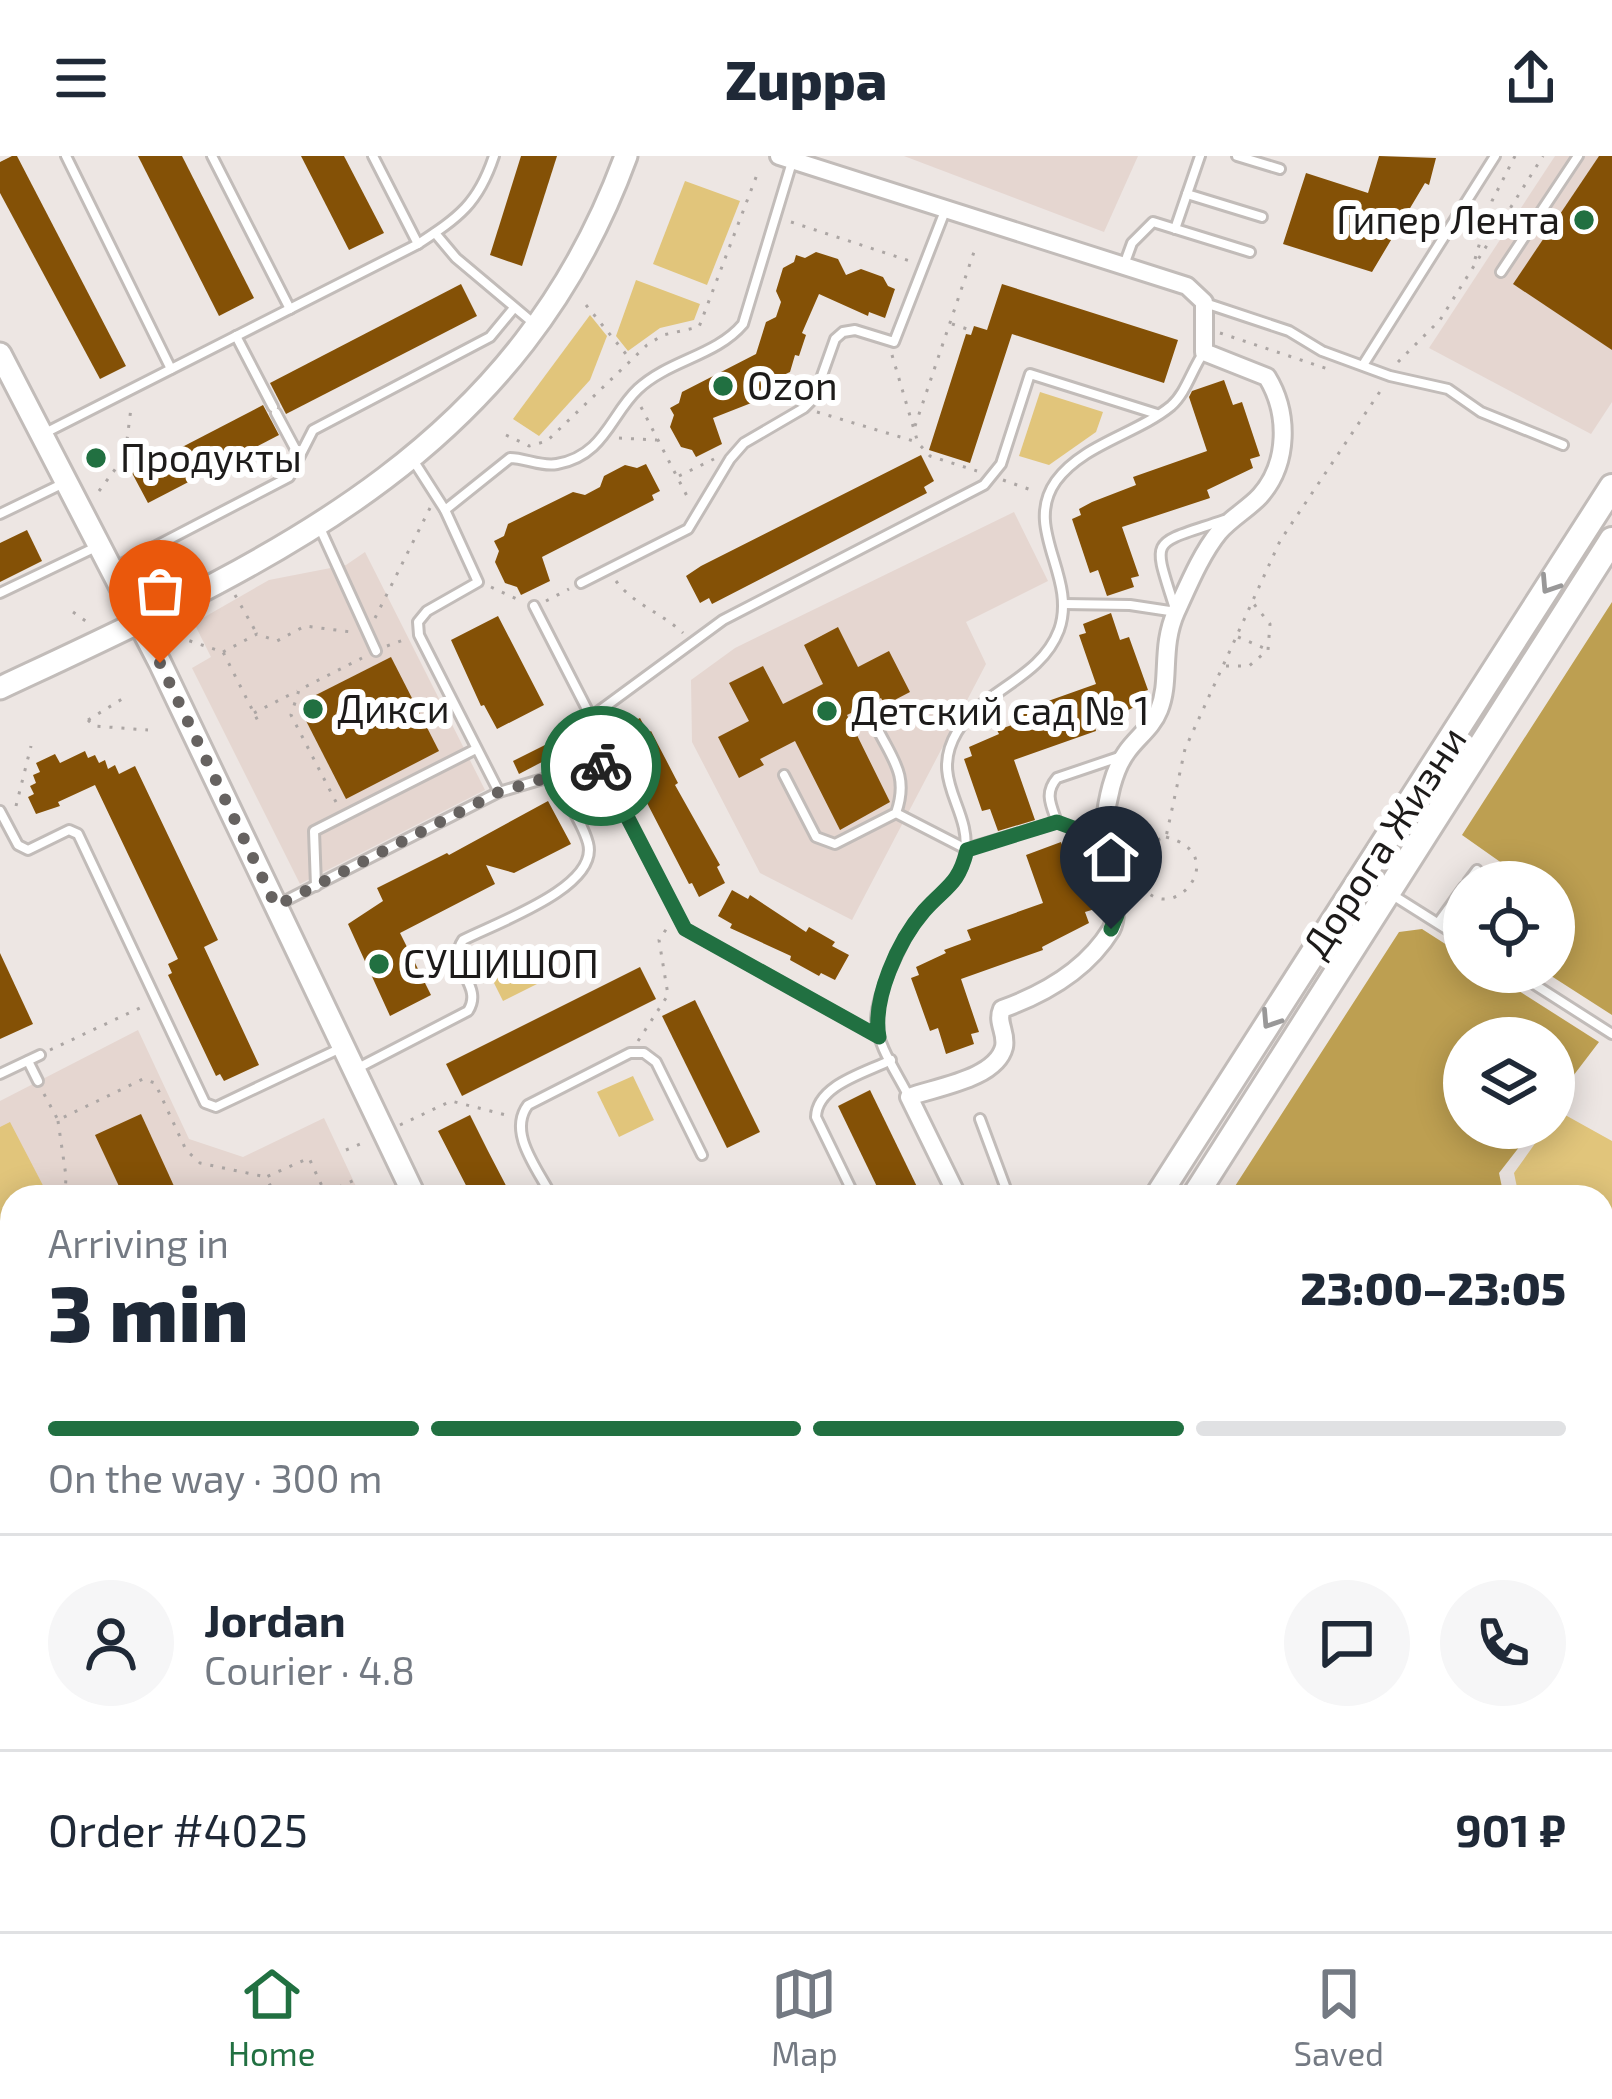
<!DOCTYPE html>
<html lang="en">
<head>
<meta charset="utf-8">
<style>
	body { margin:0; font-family:"Exo 2",sans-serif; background:#f6f6f7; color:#1f2937; height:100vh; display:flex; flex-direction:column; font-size:45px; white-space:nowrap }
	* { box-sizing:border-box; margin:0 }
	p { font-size:39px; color:#747a83 }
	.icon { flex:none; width:66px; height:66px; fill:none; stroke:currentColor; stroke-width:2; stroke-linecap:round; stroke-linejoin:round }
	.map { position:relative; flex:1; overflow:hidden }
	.panel { position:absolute; left:0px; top:1029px; width:1614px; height:747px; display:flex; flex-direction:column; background:#fff; border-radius:36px 36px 0 0; box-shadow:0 6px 30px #0003 }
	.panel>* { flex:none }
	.tools { position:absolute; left:1443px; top:705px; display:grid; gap:24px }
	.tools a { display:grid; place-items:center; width:132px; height:132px; border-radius:50%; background:#fff; box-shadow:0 6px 30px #0003; font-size:60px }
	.pin { position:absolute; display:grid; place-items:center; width:102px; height:102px; color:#fff; margin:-123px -51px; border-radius:50% 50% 50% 0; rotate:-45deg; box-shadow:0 0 12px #0007 }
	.pin .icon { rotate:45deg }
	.courier { position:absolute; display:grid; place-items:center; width:120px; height:120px; margin:-60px; border:9px solid #217041; border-radius:50%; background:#fff; color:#222; box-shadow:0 3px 15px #0007 }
	.overview em { font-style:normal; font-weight:800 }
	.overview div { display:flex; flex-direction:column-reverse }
	.overview { display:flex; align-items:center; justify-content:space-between; height:204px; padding:0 48px }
	h1 { font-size:78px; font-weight:800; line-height:90px }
	.bar { display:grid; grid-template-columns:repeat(4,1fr); gap:18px 12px; align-content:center; height:144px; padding:0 48px }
	.bar i { height:15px; border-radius:9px; background:#e0e1e3 }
	.bar .selected { background:#217041 }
	.bar p { grid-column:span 4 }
	.line { display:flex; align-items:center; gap:30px; padding:0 48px; border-top:3px solid #e0e1e3 }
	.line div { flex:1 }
	.round { display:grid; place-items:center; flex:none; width:126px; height:126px; border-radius:63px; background:#f6f6f7 }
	header { display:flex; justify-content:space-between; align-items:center; height:156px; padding:0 48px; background:#fff; font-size:54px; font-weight:800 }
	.tab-bar { display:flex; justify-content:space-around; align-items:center; height:168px; border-top:3px solid #e0e1e3; background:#fff; font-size:33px; color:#747a83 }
	.tab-bar a { display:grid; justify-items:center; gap:6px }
	.tab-bar .selected { color:#217041 }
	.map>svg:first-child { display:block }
	.built { fill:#e5d6d0 }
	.green { fill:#e1c57b }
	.forest { fill:#bd9f51 }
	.building { fill:#845106 }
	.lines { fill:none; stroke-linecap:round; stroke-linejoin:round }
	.service-casing { stroke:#c2bcb9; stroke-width:14 }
	.minor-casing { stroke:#c2bcb9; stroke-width:22 }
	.tertiary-casing { stroke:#c2bcb9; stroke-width:27 }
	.secondary-casing { stroke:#c2bcb9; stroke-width:30 }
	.path { stroke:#aca6a4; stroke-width:3; stroke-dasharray:3 9; stroke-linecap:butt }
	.service { stroke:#fff; stroke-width:8 }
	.minor { stroke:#fff; stroke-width:16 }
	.tertiary { stroke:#fff; stroke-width:21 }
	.secondary { stroke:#fff; stroke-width:24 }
	.oneway { stroke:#999898 }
	.done { stroke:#666260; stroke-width:12; stroke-dasharray:0 21.6 }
	.route { stroke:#217041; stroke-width:15 }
	.poi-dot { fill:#217041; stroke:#fff; stroke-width:4.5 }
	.labels { text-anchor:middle; stroke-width:12; stroke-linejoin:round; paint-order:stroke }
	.poi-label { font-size:39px; fill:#1d1b1a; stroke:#fff; text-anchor:start }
	.street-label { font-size:39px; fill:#1d1b1a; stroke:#fff }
</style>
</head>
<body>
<header><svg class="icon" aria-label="menu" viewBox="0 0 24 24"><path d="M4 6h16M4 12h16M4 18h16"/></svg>Zuppa<svg class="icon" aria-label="share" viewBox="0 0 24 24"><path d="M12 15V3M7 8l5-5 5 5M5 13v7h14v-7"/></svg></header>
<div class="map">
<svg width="1612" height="1775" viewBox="0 0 1612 1775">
	<rect width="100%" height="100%" fill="#ede6e3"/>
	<g class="built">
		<polygon points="904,0 1138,0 1104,76"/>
		<polygon points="1555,0 1612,0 1612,246 1591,278 1429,192"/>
		<polygon points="1014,356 1048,425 966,466 986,508 852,764 760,717 692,586 691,524 735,492"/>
		<polygon points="365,396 485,634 300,728 192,512 211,501 194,467 269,424 346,409"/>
		<polygon points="138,874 189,983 243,1001 324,962 361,1041 12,1041 12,1319 0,1321 0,945"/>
		<polygon points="1159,1764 1404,1764 1410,1775 1181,1775"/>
	</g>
	<g class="green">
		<polygon points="685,25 740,45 707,129 653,108"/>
		<polygon points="636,124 700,148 694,164 660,172 628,195 616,180"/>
		<polygon points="590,159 607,180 590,224 539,280 513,263"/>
		<polygon points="1040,236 1103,256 1096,276 1049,309 1019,300"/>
		<polygon points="520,789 539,827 503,845 484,807"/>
		<polygon points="633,920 654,964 619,981 597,936"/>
		<polygon points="1558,955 1612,985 1612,1172 1602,1183 1602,1041 1519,1041 1514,1017 1546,972 1554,972"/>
		<polygon points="10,966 49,1041 12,1041 12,1068 0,1074 0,971"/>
	</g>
	<g class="forest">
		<polygon points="1612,446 1612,859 1545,816 1554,816 1554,726 1496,726 1506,710 1462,679"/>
		<polygon points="1422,773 1464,800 1464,816 1489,816 1599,886 1554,945 1554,882 1464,882 1464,972 1534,972 1499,1017 1504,1041 1228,1041 1399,776"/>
		<polygon points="1612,1176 1612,1392 1602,1390 1602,1186"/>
		<polygon points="1612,1501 1612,1775 1420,1775 1414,1764 1602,1764 1602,1517"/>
	</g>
	<g class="building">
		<polygon points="12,0 17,0 126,210 100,223 0,37 0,6"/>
		<polygon points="138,0 182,0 254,142 219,160"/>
		<polygon points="301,0 344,0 384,77 349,94"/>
		<polygon points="521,0 557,0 522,110 490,99"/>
		<polygon points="1379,0 1436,2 1429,29 1425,27 1372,116 1283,88 1306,17 1368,37"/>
		<polygon points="1599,0 1612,0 1612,194 1513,128"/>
		<polygon points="816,96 838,103 846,119 861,113 883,121 888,130 895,133 885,162 869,156 868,160 819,138 802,177 806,179 799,200 795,199 790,216 773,224 776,230 761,237 764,242 713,262 722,288 696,301 692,294 681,291 670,271 674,259 670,252 679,247 682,236 756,198 766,166 776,161 781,146 776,135 783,112 794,106 796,99 805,102"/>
		<polygon points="461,128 477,160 286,258 270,227"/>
		<polygon points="1002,128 1178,184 1164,227 1012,178 970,307 929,294 966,178 971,179 974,170 987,174"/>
		<polygon points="1224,224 1233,249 1242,246 1260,300 1250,303 1253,312 1207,334 1210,342 1122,371 1139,420 1131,422 1134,431 1107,440 1098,414 1090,417 1072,363 1081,359 1079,353 1092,346 1136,329 1133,321 1207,295 1189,241 1192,235"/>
		<polygon points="263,249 279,279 148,347 132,317"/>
		<polygon points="921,299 934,325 924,331 927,337 712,448 709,442 700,447 686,420 701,410"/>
		<polygon points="646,308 660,335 652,339 654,344 542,401 550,425 521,439 517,431 505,427 495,406 499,395 494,385 504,380 508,368 573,336 585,339 600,331 604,320 625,309 637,312"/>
		<polygon points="27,374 42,405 0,426 0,387"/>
		<polygon points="1111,457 1120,484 1129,481 1148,534 1138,537 1142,547 1095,571 1096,575 1014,604 1035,664 998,675 990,653 982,655 964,603 972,600 969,591 999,578 997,574 1024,565 1020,555 1096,528 1079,479 1086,477 1083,468"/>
		<polygon points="498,460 544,549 497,573 484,549 481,550 451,484"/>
		<polygon points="838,471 858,511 889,495 910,536 885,549 881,542 847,559 890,646 840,674 795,585 760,603 764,609 739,622 718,581 749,565 729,527 763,510 783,548 823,528 804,489"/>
		<polygon points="391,501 439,595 346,643 301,555 304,545"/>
		<polygon points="640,562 648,577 651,575 678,627 675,629 720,709 717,711 725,727 699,741 692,727 689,728 617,589 620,587 614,575"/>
		<polygon points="557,583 563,595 519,618 513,605"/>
		<polygon points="85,595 88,602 95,599 99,607 105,604 108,613 115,609 119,618 135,610 218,784 204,791 259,909 224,925 220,918 216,920 168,819 172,817 168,808 178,803 95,629 58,646 60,650 36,658 28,641 34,638 30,630 36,627 33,619 40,616 36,607 55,598 60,607"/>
		<polygon points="548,645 571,688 514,717 486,709 495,728 400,777 431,839 390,860 348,768 383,745 377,732 447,697 449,699"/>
		<polygon points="1061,686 1067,703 1076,700 1095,753 1085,756 1089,767 1042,791 1043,794 961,823 979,876 971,878 974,888 946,898 938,872 930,875 911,822 919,819 916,811 946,797 944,794 971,784 967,774 1043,747 1026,699"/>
		<polygon points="732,734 748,743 750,739 806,776 809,771 835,786 832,790 849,799 835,824 821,817 819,820 790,804 791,800 730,772 732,768 718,760"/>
		<polygon points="0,797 33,868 0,883"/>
		<polygon points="640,811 656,843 462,940 446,908"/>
		<polygon points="695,844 760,976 727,992 662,860"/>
		<polygon points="870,934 922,1041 882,1041 838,950"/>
		<polygon points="141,958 179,1041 124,1041 95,979"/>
		<polygon points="470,959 488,995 512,1041 472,1041 438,975"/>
	</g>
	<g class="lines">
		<g class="service-casing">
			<g id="service">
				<polyline points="66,0 171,213"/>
				<polyline points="212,0 290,153"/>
				<polyline points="373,0 418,88"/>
				<polyline points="1237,0 1280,13"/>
				<polyline points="1187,38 1262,61"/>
				<polyline points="1175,73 1200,0"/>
				<polyline points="435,77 456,102 531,165"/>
				<polyline points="1124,109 1132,87 1153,66 1250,96"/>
				<polyline points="1501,116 1578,0"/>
				<polyline points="1205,147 1289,175 1322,195 1390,220 1448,233 1481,256 1563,289"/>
				<polyline points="236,180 273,251"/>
				<polyline points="1363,209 1495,0"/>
				<polyline points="276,257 299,300"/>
				<path d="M45 277 418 88C459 61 478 48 494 0"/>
				<polyline points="413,304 445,354 478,426 427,455 418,466 419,479 499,636"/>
				<path d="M445 354 510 302C525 302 541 311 557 308 604 300 611 258 638 233 669 204 716 200 743 168L792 6"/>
				<polyline points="0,358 64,327"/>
				<polyline points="319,370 376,495"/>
				<polyline points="112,413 289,321 313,274 490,181 514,152"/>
				<polyline points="581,427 688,373 730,303 744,287 804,252 814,242 835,183 843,176 855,174 894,186 945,55"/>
				<polyline points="0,437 96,391"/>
				<path d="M1064 448 1130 449 1176 456C1152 379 1148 390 1224 364"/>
				<polyline points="534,450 591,561"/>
				<path d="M784 619 816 681 835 688 896 657C909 620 893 604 877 572"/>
				<polyline points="0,655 18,689 28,694 69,674 78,678 205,947 216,951 343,891"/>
				<polyline points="896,657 966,693 1057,666"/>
				<path d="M1103 683 1057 666C1051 649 1044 637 1057 622L1122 600"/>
				<polyline points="1468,726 1477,714"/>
				<polyline points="316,730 314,675 476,593"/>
				<polyline points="1391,738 1464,784"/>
				<polyline points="277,749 499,636 553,620 595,599"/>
				<polyline points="1438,767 1464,731"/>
				<polyline points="1515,816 1612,878"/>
				<polyline points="879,881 685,773 586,582 586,570 591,561 723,464 984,329 1001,308 1030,218 1157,258"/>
				<polyline points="28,905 38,925"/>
				<path d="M358 912 468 855C485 829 445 811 463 784 496 767 600 731 588 687 582 665 564 641 553 620"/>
				<polyline points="0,918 40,899"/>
				<path d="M908 939C897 917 877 889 876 864 876 838 906 775 923 756 941 735 961 728 965 698 972 652 928 625 957 576 983 533 1040 524 1059 474 1078 420 1022 373 1056 325 1083 288 1137 278 1171 250 1186 237 1192 213 1204 196"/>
				<polyline points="980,963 1009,1041"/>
				<path d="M552 1041C538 1013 507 977 528 949L630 897H644L656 906 702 999"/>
				<path d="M855 1041 816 961C817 929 865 917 891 904"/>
				<polyline points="0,1584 12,1577"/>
				<polyline points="13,1764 25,1775"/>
				<polyline points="218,1764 237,1775"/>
				<polyline points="1124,1764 1146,1775"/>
				<polyline points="275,1768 277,1764"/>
				<polyline points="173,1775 181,1764"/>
				<polyline points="476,1775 485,1764"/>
				<polyline points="852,1775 860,1764"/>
				<polyline points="1194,1775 1201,1764"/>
			</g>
		</g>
		<g class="minor-casing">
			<g id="minor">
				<path d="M779 0 1187 130 1204 146V196L1267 221C1289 257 1289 307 1260 340 1248 353 1231 362 1219 376 1201 398 1188 430 1176 456 1160 492 1171 524 1159 554 1152 572 1136 582 1126 597 1113 615 1107 645 1105 666 1101 696 1124 751 1111 774 1087 813 1044 838 1002 853 996 867 1007 876 1004 891 996 923 936 931 909 941L958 1041"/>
				<polyline points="0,1458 12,1452"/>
				<polyline points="388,1775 394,1764"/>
			</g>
		</g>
		<g class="tertiary-casing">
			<g id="tertiary">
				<polyline points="0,198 160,507 415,1041"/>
				<path d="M0 532C269 406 516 300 626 0"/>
			</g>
		</g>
		<g class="secondary-casing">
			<g id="secondary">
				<polyline points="1157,1041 1612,331"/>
				<polyline points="1194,1041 1612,384"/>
				<polyline points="642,1775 652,1764"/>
				<polyline points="689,1775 699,1764"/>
			</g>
		</g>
		<g class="path">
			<polyline points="791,66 913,106"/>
			<polyline points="1475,103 1492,45 1515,0"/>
			<polyline points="586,149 630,203"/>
			<polyline points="952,168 973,175"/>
			<polyline points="1220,177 1331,214"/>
			<polyline points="892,199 918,287 930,300 977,315"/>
			<polyline points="1398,206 1440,164 1543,0"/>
			<polyline points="641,251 689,344"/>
			<polyline points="817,256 917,286"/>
			<polyline points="915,270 976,90"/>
			<polyline points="506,279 529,290 547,285 647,189 663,179 699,171 758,16"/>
			<polyline points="619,282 657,284"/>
			<polyline points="679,320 714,303"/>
			<polyline points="1003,324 1034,335"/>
			<polyline points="99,335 125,300 131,252"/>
			<path d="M616 425C633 448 662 457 683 477"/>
			<polyline points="491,431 521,445"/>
			<polyline points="235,439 256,476"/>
			<polyline points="546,445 569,433"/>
			<polyline points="73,456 90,468"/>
			<polyline points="375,462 430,352"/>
			<polyline points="178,481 223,496 258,565"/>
			<polyline points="1238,481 1266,493"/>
			<polyline points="387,490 406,483"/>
			<polyline points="223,496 257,478 277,485 305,470 351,476"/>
			<polyline points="1226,510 1249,510 1268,494 1270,468 1253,447"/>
			<polyline points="254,557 297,535"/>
			<polyline points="88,564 94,570 148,574"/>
			<polyline points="88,564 127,540"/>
			<polyline points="336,646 291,559 299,534 362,502"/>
			<polyline points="16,650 31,590"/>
			<path d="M1166 681C1234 698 1172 773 1142 730 1125 707 1144 687 1166 681L1185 593 1280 385 1381 234"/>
			<polyline points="638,885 668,839 659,784 669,769"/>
			<polyline points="50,894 144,850"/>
			<polyline points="44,938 58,964 143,923 155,927 186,994 200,1007 266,1021"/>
			<polyline points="58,965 66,1020 65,1041"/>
			<polyline points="400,969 451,945 510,960"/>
			<polyline points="346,994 367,985"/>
			<polyline points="328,1036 359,1022"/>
			<polyline points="276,1041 266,1021 309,1002 327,1041"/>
			<polyline points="1602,1248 1612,1253"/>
			<polyline points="0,1416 12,1414"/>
			<polyline points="765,1764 779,1775"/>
			<polyline points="1475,1764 1479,1775"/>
			<polyline points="38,1770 53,1764"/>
			<polyline points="290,1775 296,1764"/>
		</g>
		<use href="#service" class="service"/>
		<use href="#minor" class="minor"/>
		<use href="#tertiary" class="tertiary"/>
		<use href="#secondary" class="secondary"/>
	</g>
	<defs><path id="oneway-chevron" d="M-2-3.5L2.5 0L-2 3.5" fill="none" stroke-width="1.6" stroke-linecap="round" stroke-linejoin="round" transform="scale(3)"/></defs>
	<g class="oneway">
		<use href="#oneway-chevron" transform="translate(1549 429) rotate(123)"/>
		<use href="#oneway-chevron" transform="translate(1270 864) rotate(123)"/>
	</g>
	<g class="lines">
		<polyline class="done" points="160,507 276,750 499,636 553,620 595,599 601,610"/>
		<path class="route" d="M601 610 685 773 879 881C872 843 898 785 924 755 946 730 958 730 967 694L1057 666 1103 683 1117 759 1111 773"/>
	</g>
	<g class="poi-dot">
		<circle cx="1584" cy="64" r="12"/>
		<circle cx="723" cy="230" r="12"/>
		<circle cx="96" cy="302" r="12"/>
		<circle cx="313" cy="553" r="12"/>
		<circle cx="827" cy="555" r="12"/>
		<circle cx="379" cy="808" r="12"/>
	</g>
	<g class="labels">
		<g class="poi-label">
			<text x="1560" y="78" text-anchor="end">Гипер Лента</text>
			<text x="747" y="244">Ozon</text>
			<text x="120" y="316">Продукты</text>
			<text x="337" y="567">Дикси</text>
			<text x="851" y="569">Детский сад № 1</text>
			<text x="403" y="822">СУШИШОП</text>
		</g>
		<g class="street-label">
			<text transform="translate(1384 686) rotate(-57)" y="14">Дорога Жизни</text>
		</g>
	</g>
</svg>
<div class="tools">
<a><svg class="icon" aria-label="locate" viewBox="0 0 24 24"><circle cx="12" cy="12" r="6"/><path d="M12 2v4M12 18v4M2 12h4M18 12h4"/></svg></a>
<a><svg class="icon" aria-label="layers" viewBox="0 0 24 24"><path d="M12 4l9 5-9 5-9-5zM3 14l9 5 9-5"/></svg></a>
</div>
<div class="pin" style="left:160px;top:507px;background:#ea580c"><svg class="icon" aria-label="bag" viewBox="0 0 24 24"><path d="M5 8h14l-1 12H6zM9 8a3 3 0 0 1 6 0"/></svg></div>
<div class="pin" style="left:1111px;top:773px;background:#1f2937"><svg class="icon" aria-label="home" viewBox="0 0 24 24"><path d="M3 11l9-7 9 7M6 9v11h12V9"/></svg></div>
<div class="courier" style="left:601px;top:610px"><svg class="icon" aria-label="bike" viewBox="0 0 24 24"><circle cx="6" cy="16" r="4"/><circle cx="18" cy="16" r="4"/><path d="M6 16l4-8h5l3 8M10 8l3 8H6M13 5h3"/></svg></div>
<section class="panel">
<div class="overview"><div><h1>3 min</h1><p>Arriving in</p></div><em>23:00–23:05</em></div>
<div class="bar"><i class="selected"></i><i class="selected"></i><i class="selected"></i><i></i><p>On the way · 300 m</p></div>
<div class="line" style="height:216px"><a class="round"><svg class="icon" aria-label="person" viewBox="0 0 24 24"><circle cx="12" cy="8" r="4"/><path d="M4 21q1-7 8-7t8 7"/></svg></a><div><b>Jordan</b><p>Courier · 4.8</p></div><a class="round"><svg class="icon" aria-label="chat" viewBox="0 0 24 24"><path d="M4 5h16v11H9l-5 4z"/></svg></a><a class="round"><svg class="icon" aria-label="phone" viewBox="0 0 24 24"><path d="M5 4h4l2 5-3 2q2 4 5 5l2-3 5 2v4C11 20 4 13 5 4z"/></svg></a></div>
<div class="line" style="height:156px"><div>Order #4025</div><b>901 ₽</b></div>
</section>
</div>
<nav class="tab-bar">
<a class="selected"><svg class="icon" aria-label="home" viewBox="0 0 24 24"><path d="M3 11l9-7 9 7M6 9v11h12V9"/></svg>Home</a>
<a><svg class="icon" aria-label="map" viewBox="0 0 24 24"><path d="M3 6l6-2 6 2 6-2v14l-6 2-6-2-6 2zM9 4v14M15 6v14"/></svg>Map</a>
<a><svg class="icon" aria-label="saved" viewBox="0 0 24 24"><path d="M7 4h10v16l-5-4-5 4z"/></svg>Saved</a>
</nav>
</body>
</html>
